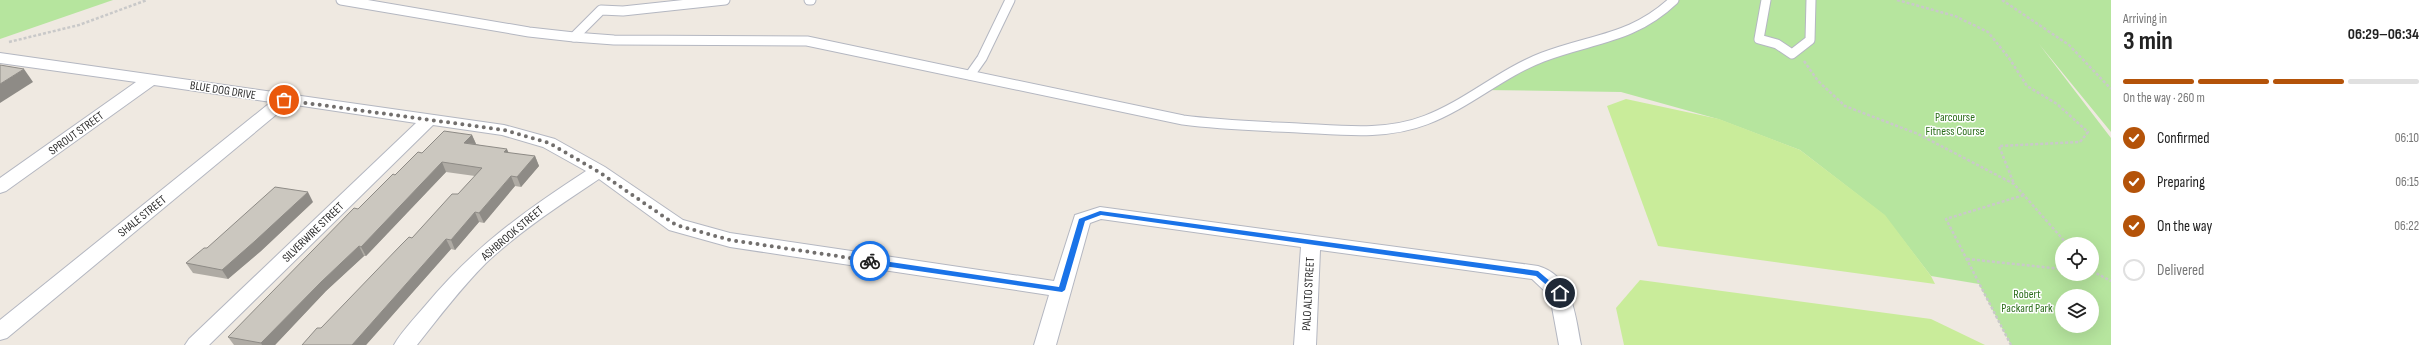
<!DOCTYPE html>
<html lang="en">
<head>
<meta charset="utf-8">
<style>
	body { margin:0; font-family:"Sofia Sans Condensed",sans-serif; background:#f6f6f6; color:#222; height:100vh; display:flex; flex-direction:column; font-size:15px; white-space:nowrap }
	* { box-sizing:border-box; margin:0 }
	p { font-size:13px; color:#767676 }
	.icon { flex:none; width:22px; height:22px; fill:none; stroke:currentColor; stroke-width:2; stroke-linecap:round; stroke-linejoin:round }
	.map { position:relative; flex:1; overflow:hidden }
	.panel { display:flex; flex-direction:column; background:#fff; width:320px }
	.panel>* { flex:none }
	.controls { position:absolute; left:2055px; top:237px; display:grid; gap:8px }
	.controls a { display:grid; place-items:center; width:44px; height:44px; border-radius:50%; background:#fff; box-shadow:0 4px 16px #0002; font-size:20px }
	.pin { position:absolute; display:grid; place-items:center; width:34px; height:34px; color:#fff; margin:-17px; border:2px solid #fff; border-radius:50%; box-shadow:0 1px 4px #0007 }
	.courier { position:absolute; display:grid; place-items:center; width:40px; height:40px; margin:-20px; border:3px solid #1a73e8; border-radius:50%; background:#fff; color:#222; box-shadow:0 1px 5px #0007 }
	.overview em { font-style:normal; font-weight:700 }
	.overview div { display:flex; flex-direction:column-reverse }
	.overview { display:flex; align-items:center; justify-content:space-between; height:68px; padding:0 12px }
	h1 { font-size:26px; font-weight:700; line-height:30px }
	.bar { display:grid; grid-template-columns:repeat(4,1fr); gap:6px 4px; align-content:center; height:48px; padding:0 12px }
	.bar i { height:5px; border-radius:3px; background:#e0e0e0 }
	.bar .on { background:#b45309 }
	.bar p { grid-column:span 4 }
	ol { padding:0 12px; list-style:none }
	li { display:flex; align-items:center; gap:12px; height:44px }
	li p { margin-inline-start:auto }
	li .icon { padding:4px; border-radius:50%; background:#b45309; color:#fff; stroke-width:4 }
	li:last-child { color:#767676 }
	li i { width:22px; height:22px; border:2px solid #e0e0e0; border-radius:50% }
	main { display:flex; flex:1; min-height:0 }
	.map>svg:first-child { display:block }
	.green { fill:#b6e59e; fill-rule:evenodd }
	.pitch { fill:#c9ec9a }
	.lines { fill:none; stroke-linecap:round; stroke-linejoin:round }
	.service-casing { stroke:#b4b7c1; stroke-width:11 }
	.minor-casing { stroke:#b4b7c1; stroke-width:2 }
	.path { stroke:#c9c9c9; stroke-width:2.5; stroke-dasharray:3 2; stroke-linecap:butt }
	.service { stroke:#fff; stroke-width:9 }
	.minor { fill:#fff; fill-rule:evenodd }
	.wall { fill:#afaba4 }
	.shaded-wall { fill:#8e8b86 }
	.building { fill:#cbc7bf; stroke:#8e8b86 }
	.route { fill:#1a73e8 }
	.done { stroke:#726f6d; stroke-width:4; stroke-dasharray:0 7.2 }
	.labels { text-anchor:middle; stroke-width:3; stroke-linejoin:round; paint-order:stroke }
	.street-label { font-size:12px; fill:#2e2e2e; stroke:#fff }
	.park-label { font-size:12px; fill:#2c6e1b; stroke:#fff }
</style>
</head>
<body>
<main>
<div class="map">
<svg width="2111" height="345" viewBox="0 0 2111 345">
	<rect width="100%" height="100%" fill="#efe9e1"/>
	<g class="green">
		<polygon points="0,0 113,0 0,39"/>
		<path d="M1674 0H2111V132L2039 44 2111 138V345H2011L1979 284 1931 276 1884 215 1800 150 1718 119 1621 92 1484 90 1542 57 1622 36ZM2062 244H2092V274H2062ZM2062 296H2092V326H2062Z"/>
	</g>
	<g class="pitch">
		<polygon points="1626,99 1719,119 1800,150 1885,215 1931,276 1935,284 1658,246 1607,106"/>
		<polygon points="1640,280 1931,319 1985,345 1624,345 1616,308"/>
	</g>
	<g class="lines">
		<g class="service-casing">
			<g id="service">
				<path d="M341 0 529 32 574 37 614 40 807 41 1183 120C1221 125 1259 126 1298 128 1340 130 1385 136 1426 120 1468 104 1501 73 1543 57 1593 38 1633 39 1674 0"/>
				<polyline points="809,0 811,0"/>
				<polyline points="1766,0 1759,39 1777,44 1792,54 1810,40 1811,0"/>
				<polyline points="574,37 601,10 623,11 725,0"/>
				<polyline points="970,75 982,58 1010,0"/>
			</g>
		</g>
		<g class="minor-casing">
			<path id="minor" d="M0 53 504 125 555 139 605 167 683 220 730 233 1054 281 1075 215 1100 207 1538 266C1573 276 1575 315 1581 345H1559L1550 296 1532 279 1320 250 1316 345H1294L1301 247 1101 219 1090 223 1056 345H1034L1049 295 730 247 669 230 599 179C560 205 520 231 486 263 461 288 439 317 417 345H394C402 331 414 319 425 306 472 249 524 211 586 171L543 147 502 135 433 125 209 345H185L189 339 416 123 289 104 7 338 0 340V320L271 102 154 85 6 191 0 193V178L136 82 0 63Z"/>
		</g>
		<g class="path">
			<polyline points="1897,0 1955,16 1988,32 2009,58 2027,86 2057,104 2088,132 2080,142 1999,146 2014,184"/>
			<polyline points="2002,0 2069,45 2111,89"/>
			<polyline points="9,42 79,25 147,0"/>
			<polyline points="1804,61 1818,81 1845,106 1918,134 2014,184 2067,244"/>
			<polyline points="1967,259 2062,269"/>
			<polyline points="2092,271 2111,281"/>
			<polyline points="2011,345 1946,219 2024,195"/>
		</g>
		<use href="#service" class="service"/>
		<use href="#minor" class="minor"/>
	</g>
	<g class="wall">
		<polygon points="472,135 476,144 508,153 535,156 539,166 521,187 515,186 484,223 479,222 455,250 451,249 366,345 302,345 321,328 412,238 458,194 475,176 446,172 366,256 364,256 326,291 275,345 234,345 228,337 358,209 395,175 422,153"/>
		<polygon points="313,202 261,251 228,279 193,273 186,263"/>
	</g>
	<g class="shaded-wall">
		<polygon points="24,69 33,82 0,103 0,84"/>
		<polygon points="472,135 476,144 464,143"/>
		<polygon points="507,149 511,158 504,152"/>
		<polygon points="535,156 539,166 521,187 517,177"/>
		<polygon points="442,162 446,172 366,256 361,247"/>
		<polygon points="511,176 515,186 484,223 479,213"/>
		<polygon points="308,192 313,202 261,251 228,279 222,270"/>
		<polygon points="475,212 479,222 455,250 451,240"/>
		<polygon points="446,239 451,249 366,345 352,345"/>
		<polygon points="359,246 364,256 326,291 275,345 262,345 261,343 321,282"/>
	</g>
	<g class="building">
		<polygon points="0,65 24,69 0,84"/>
		<polygon points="444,131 472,135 464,143 507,149 504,152 535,156 517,177 511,176 479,213 475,212 451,240 446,239 352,345 302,345 317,328 321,328 401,245 409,237 412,238 452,194 458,194 482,168 442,162 361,247 359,246 321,282 261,343 228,337 354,208 358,209 393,174 395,175 418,152 422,153"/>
		<polygon points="275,187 308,192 255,241 222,270 186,263 204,248 207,248"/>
	</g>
	<polygon class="route" points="1100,211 1538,271 1564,293 1558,295 1536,276 1101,215 1085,221 1065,290 1062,292 870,264 866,261 870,259 1059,287 1079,219"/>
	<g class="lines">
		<polyline class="done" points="284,100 504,130 549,143 599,172 676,225 730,240 870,261"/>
	</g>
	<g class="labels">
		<g class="street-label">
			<text transform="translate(223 90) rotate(9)" y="4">BLUE DOG DRIVE</text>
			<text transform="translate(76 133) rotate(-36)" y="4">SPROUT STREET</text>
			<text transform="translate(142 216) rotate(-39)" y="4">SHALE STREET</text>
			<text transform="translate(313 232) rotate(-44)" y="4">SILVERWIRE STREET</text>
			<text transform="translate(512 233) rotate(-40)" y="4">ASHBROOK STREET</text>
			<text transform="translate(1308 294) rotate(-87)" y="4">PALO ALTO STREET</text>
		</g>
		<g class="park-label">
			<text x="1955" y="121">Parcourse<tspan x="1955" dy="14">Fitness Course</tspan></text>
			<text x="2027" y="298">Robert<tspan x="2027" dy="14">Packard Park</tspan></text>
		</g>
	</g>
</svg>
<div class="controls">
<a><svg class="icon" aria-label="locate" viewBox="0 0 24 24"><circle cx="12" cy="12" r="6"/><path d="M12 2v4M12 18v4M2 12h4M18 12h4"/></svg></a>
<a><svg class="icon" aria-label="layers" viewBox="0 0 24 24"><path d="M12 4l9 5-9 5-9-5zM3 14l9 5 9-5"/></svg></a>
</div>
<div class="pin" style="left:284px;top:100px;background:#ea580c"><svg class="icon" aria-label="bag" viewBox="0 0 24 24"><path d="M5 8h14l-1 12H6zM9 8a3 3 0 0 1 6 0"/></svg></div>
<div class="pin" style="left:1560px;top:293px;background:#1f2937"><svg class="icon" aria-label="home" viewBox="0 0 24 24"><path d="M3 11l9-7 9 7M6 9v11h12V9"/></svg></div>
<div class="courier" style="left:870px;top:261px"><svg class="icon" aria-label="bike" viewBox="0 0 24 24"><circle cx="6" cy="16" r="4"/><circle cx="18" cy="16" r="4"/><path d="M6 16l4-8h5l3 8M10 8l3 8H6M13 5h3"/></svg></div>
</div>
<section class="panel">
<div class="overview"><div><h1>3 min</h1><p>Arriving in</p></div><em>06:29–06:34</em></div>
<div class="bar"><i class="on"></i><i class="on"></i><i class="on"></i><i></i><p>On the way · 260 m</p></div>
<ol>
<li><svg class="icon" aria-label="check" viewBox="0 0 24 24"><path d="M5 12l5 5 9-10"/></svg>Confirmed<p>06:10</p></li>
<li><svg class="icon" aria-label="check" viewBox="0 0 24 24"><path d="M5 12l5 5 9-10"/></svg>Preparing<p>06:15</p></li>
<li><svg class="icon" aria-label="check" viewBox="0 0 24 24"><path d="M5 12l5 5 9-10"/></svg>On the way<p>06:22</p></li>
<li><i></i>Delivered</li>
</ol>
</section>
</main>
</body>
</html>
